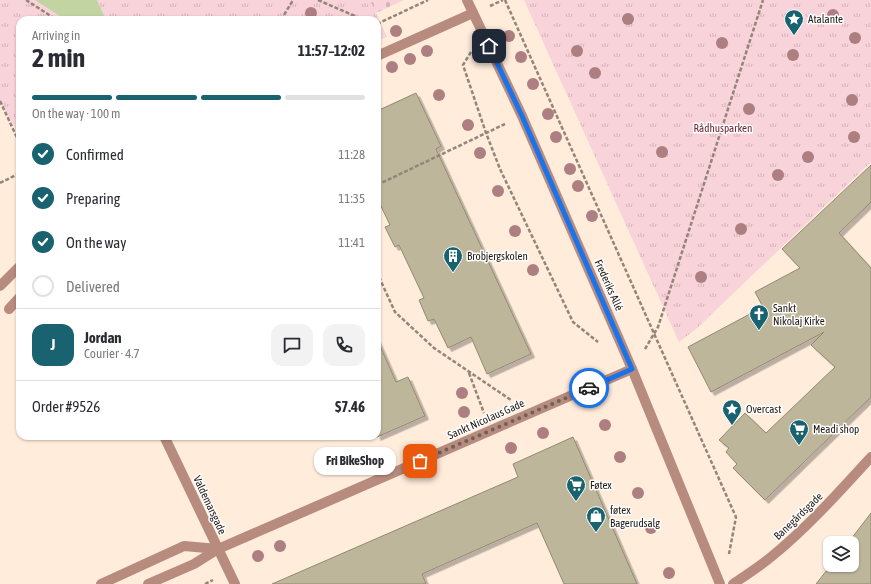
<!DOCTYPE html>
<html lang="en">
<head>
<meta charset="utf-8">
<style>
	body { margin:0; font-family:"Asap Condensed",sans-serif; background:#f2f2f3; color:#2b2b33; height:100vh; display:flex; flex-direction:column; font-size:15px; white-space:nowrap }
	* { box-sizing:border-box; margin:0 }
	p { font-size:13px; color:#7c7c81 }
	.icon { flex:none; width:22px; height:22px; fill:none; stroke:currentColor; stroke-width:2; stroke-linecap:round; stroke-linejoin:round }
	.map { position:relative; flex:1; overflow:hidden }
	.sheet { position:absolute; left:16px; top:16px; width:365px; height:424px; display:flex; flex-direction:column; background:#fff; border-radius:12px; box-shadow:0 1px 3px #0004 }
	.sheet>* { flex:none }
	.controls { position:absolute; left:823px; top:536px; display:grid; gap:8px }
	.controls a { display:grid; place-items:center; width:36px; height:36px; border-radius:8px; background:#fff; box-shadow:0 1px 3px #0004; font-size:20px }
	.pin { position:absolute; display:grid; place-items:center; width:34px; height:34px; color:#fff; margin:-17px; border-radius:8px; box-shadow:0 2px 6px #0006 }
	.courier { position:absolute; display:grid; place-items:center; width:40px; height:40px; margin:-20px; border:3px solid #1a73e8; border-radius:50%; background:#fff; color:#222; box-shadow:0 1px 5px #0007 }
	.bubble { position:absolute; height:28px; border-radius:12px; background:#fff; box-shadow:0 1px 3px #0004; font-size:13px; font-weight:700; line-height:28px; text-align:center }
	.headline em { font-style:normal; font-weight:700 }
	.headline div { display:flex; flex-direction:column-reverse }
	.headline { display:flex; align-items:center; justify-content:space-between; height:68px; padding:0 16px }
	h1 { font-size:26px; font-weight:700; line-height:30px }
	.bar { display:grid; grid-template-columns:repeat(4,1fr); gap:6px 4px; align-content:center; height:48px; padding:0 16px }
	.bar i { height:5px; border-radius:3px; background:#e1e1e2 }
	.bar .current { background:#18636f }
	.bar p { grid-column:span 4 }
	.line { display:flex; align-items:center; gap:10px; padding:0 16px; border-top:1px solid #e1e1e2 }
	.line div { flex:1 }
	.round { display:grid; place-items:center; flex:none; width:42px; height:42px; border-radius:12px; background:#f2f2f3 }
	ol { padding:0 16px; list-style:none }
	li { display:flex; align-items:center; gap:12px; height:44px }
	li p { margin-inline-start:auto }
	li .icon { padding:4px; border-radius:50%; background:#18636f; color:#fff; stroke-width:4 }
	li:last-child { color:#7c7c81 }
	li i { width:22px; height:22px; border:2px solid #e1e1e2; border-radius:50% }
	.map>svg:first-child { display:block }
	.grass { fill:url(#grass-tufts) }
	.cemetery { fill:url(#cemetery-stones) }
	.water { fill:#c3d4a3 }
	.building { fill:#bdb69b; stroke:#918a71; filter:url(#shadow) }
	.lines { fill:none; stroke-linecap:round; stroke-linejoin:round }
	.path { stroke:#938579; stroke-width:2.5; stroke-dasharray:4 2; stroke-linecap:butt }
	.service { stroke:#b78b7e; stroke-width:10 }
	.minor { stroke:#b78b7e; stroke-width:10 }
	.tertiary { stroke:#b78b7e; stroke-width:10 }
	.tree { fill:#ae7f81 }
	.done { stroke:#6e6258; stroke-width:4; stroke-dasharray:0 7.2 }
	.route { stroke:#1a73e8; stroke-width:5 }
	.labels { text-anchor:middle; stroke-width:3; stroke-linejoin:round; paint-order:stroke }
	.poi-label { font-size:11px; fill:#201811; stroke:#fff; text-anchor:start }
	.park-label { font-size:11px; fill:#6b2637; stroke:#fff }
	.street-label { font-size:11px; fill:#201811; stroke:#fff }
</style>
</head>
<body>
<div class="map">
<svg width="871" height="584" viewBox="0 0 871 584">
	<defs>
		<pattern id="grass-tufts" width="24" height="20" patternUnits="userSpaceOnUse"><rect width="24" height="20" fill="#f8d3d9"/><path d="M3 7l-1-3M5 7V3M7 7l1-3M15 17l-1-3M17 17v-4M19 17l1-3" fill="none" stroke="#d4b4b9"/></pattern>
		<pattern id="cemetery-stones" width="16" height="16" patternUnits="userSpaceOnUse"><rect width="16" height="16" fill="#f8d3d9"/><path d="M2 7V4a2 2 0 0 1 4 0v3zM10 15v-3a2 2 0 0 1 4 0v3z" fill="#d4b4b9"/></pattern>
		<filter id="shadow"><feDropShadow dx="3.5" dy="3.5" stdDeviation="0" flood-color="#0004"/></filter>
	</defs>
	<rect width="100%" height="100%" fill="#ffecdb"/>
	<g class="grass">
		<polygon points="0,0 370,0 387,37 377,41 377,20 20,20 20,137 0,101"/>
		<polygon points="524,0 871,0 871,162 696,329 679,342"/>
	</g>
	<polygon class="cemetery" points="370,0 404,0 376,13"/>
	<polygon class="water" points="35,0 97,0 106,20 66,20"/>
	<g class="building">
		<polygon points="416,93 441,146 436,149 531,354 487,374 471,337 448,348 434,319 428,321 419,300 424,298 399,245 395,247 385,227 390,225 377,198 377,111"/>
		<polygon points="871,165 871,202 839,233 871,268 871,397 765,500 733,468 737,464 726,452 729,448 719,440 745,413 766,433 835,367 811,345 824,332 711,392 688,347 763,307 755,292 800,268 782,249"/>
		<polygon points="377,339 396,382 408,377 425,416 377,437"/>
		<polygon points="573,437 637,584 564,584 537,523 422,574 426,584 272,584 518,477 513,464"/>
		<polygon points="871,513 871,584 816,584 831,565 852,565 852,543 848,543"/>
	</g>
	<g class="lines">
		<g class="path">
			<polyline points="26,0 57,20"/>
			<polyline points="318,0 364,20"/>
			<polyline points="505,0 736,517 729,554"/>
			<polyline points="490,6 503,0"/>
			<polyline points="281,20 293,0"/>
			<polyline points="377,24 428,0"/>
			<polyline points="471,52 463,65 486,133 500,169 573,322 598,342"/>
			<polyline points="0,101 20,144"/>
			<polyline points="0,183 20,173"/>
			<polyline points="377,185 505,124"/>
			<polyline points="379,277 395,312 434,348 511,400"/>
			<polyline points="645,349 658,327 763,0"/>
			<polyline points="469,373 484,413"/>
			<polyline points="205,584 213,580"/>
		</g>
		<g class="service">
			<polyline points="0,286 20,266"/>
			<polyline points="9,309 20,297"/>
			<polyline points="101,584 184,546 218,549"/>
			<polyline points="148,584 194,564 218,549"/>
		</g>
		<g class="minor">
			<polyline points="377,56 473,13"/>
			<polyline points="164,436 235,584"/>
			<polyline points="218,549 632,369"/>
		</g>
		<g class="tertiary">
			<polyline points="467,0 522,116 632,369 720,584"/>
			<path d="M733 584C746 575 759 567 771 557 808 527 839 492 871 457"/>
		</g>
	</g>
	<g class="tree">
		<circle cx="311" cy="13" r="6"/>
		<circle cx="833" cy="15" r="6"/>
		<circle cx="628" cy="19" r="6"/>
		<circle cx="396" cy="31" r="6"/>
		<circle cx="509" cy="36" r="6"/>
		<circle cx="855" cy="38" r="6"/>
		<circle cx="722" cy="43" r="6"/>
		<circle cx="427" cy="51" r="6"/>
		<circle cx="577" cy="51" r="6"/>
		<circle cx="793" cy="55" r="6"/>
		<circle cx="521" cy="57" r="6"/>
		<circle cx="410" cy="59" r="6"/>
		<circle cx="392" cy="67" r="6"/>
		<circle cx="595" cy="73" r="6"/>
		<circle cx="533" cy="84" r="6"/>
		<circle cx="439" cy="95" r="6"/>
		<circle cx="852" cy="100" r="6"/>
		<circle cx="749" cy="109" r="6"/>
		<circle cx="548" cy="114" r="6"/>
		<circle cx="468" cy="125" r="6"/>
		<circle cx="556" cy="137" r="6"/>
		<circle cx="854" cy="137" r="6"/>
		<circle cx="662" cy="152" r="6"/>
		<circle cx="480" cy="153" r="6"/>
		<circle cx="808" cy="157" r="6"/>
		<circle cx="570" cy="169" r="6"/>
		<circle cx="778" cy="175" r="6"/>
		<circle cx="578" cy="186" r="6"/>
		<circle cx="498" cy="191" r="6"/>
		<circle cx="592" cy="216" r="6"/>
		<circle cx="741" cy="229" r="6"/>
		<circle cx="515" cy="231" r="6"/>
		<circle cx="533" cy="270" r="6"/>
		<circle cx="701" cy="277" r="6"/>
		<circle cx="462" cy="393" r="6"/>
		<circle cx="464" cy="412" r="6"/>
		<circle cx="605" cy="425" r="6"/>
		<circle cx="543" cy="433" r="6"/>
		<circle cx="511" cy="448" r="6"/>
		<circle cx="338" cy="453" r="6"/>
		<circle cx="620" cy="457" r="6"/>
		<circle cx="638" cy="493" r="6"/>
		<circle cx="651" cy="528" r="6"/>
		<circle cx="280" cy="546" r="6"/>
		<circle cx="258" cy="556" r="6"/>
		<circle cx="669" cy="573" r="6"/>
	</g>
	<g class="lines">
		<polyline class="done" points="420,461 589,388"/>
		<polyline class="route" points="489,46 522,116 632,369 589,388"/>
	</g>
	<defs>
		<g id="sight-pin" transform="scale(1)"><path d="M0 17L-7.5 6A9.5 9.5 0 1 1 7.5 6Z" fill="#18636f" stroke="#fff"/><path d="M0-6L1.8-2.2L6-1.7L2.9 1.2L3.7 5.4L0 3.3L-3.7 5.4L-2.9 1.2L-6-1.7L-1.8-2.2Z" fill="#fff"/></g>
		<g id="building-pin" transform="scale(1)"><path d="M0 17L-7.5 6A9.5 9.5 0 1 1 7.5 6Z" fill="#18636f" stroke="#fff"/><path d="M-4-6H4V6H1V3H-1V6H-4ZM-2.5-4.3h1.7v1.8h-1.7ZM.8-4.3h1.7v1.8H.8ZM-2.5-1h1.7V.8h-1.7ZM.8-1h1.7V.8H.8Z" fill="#fff"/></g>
		<g id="church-pin" transform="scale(1)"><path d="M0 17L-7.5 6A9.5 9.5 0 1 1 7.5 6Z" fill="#18636f" stroke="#fff"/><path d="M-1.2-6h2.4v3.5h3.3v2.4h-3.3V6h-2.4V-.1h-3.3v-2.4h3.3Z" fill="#fff"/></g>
		<g id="supermarket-pin" transform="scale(1)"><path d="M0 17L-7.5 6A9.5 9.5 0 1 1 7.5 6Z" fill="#18636f" stroke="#fff"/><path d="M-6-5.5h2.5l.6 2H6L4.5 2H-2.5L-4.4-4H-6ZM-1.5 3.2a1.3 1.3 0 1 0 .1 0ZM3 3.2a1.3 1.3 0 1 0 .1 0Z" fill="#fff"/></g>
		<g id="shop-pin" transform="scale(1)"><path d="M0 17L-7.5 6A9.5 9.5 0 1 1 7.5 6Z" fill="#18636f" stroke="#fff"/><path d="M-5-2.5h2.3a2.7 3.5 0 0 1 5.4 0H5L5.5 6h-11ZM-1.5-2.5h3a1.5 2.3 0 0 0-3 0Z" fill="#fff"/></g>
	</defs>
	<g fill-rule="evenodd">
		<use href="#sight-pin" x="794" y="19"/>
		<use href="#building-pin" x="453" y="256"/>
		<use href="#church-pin" x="759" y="314"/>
		<use href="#sight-pin" x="732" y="409"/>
		<use href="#supermarket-pin" x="799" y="429"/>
		<use href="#supermarket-pin" x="576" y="485"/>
		<use href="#shop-pin" x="596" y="516"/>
	</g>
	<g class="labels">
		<g class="poi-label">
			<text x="808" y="23">Atalante</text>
			<text x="467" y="260">Brobjergskolen</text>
			<text x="773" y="312">Sankt<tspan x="773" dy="13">Nikolaj Kirke</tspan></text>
			<text x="746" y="413">Overcast</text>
			<text x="813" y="433">Meadi shop</text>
			<text x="590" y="489">Føtex</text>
			<text x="610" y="514">føtex<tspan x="610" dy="13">Bagerudsalg</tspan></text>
		</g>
		<g class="park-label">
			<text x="723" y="132">Rådhusparken</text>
		</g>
		<g class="street-label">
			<text transform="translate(609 285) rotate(66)" y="4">Frederiks Allé</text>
			<text transform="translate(486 419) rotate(-24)" y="4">Sankt Nicolaus Gade</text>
			<text transform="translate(210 505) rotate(65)" y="4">Valdemarsgade</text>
			<text transform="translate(798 516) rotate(-44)" y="4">Banegårdsgade</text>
		</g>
	</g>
</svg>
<div class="controls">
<a><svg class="icon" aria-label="layers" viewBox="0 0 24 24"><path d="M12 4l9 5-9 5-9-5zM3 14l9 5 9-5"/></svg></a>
</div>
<div class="pin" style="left:420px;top:461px;background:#ea580c"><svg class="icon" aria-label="bag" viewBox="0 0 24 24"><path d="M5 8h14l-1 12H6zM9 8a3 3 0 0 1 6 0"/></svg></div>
<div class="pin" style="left:489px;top:46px;background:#1f2937"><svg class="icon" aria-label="home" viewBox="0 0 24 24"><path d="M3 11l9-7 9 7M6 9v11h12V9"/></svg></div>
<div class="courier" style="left:589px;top:388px"><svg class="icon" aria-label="car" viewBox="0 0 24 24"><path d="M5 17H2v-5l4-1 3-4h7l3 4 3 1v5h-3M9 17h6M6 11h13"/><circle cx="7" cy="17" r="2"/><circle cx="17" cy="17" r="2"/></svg></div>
<div class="bubble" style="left:314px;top:447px;width:82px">Fri BikeShop</div>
<section class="sheet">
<div class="headline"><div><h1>2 min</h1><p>Arriving in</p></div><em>11:57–12:02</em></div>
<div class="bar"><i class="current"></i><i class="current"></i><i class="current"></i><i></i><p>On the way · 100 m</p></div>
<ol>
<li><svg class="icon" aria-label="check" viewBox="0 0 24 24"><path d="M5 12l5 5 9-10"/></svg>Confirmed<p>11:28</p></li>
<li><svg class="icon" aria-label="check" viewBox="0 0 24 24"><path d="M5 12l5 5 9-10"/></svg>Preparing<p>11:35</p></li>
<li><svg class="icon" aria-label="check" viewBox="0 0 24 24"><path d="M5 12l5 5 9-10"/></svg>On the way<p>11:41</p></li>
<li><i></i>Delivered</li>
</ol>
<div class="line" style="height:72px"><b class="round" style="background:#18636f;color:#fff">J</b><div><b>Jordan</b><p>Courier · 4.7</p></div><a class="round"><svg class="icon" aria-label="chat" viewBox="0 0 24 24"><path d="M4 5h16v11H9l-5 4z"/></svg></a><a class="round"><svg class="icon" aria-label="phone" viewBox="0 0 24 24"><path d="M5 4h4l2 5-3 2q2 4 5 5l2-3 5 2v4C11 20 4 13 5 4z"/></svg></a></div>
<div class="line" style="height:52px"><div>Order #9526</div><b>$7.46</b></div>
</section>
</div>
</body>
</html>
